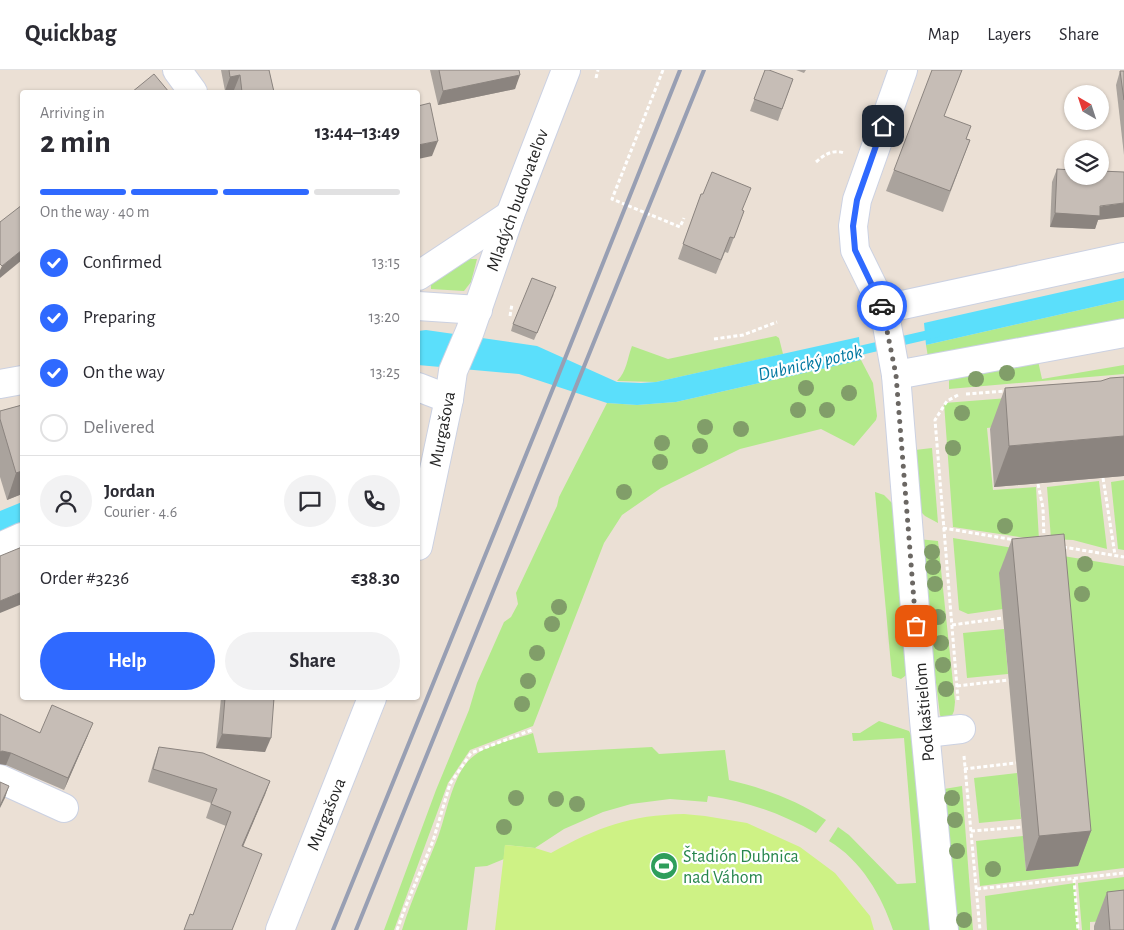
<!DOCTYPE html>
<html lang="en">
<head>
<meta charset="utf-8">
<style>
	body { margin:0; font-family:"Alegreya Sans",sans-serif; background:#f2f2f3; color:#2b2b33; height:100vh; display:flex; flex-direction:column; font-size:19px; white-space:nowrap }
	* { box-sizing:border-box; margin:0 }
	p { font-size:16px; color:#7c7c81 }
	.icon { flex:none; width:28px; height:28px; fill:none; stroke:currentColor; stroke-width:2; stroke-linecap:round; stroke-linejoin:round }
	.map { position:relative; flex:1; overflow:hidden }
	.sheet { position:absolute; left:20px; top:20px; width:400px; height:610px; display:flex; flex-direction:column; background:#fff; border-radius:5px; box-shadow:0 1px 4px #0004 }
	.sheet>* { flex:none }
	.needle { width:32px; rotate:321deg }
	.tools { position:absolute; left:1064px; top:15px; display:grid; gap:10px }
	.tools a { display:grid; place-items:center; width:45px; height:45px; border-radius:50%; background:#fff; box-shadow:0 1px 4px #0004; font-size:25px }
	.pin { position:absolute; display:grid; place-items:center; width:42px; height:42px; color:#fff; margin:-21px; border-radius:10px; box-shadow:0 2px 8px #0006 }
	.courier { position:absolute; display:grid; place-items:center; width:50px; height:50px; margin:-25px; border:4px solid #2f69ff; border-radius:50%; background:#fff; color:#222; box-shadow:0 1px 6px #0007 }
	.head em { font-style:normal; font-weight:700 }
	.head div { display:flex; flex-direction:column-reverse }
	.head { display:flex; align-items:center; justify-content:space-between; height:85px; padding:0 20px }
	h1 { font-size:32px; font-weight:700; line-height:38px }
	.bar { display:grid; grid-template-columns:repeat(4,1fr); gap:8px 5px; align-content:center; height:60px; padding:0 20px }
	.bar i { height:6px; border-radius:4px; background:#e1e1e2 }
	.bar .active { background:#2f69ff }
	.bar p { grid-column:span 4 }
	.line { display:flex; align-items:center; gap:12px; padding:0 20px; border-top:1px solid #e1e1e2 }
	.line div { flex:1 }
	.round { display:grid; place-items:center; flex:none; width:52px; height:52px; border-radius:26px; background:#f2f2f3 }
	ol { padding:0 20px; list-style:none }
	li { display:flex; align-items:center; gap:15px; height:55px }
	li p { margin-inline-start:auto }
	li .icon { padding:5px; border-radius:50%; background:#2f69ff; color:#fff; stroke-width:4 }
	li:last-child { color:#7c7c81 }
	li i { width:28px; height:28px; border:2px solid #e1e1e2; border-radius:50% }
	.button { display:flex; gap:10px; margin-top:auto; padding:10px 20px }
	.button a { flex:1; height:58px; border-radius:30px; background:#2f69ff; color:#fff; font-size:20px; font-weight:700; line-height:58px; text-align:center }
	.button a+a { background:#f2f2f3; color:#2b2b33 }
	header { display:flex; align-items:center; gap:30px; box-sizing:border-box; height:70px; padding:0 25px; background:#fff; border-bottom:1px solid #e1e1e2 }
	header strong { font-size:24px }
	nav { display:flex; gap:28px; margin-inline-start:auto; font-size:18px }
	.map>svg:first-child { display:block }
	.green { fill:#b3e98b }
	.pitch { fill:#cef285 }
	.water { fill:#5bdffb }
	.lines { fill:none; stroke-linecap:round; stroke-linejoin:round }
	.stream { stroke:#5bdffb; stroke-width:9 }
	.minor-casing { stroke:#cbd1e2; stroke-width:30 }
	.path { stroke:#fff; stroke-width:3; stroke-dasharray:4 2.5; stroke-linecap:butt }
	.minor { stroke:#fff; stroke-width:28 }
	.rail { stroke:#989fb3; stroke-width:4 }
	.tree { fill:#819e69 }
	.wall { fill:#aaa39d }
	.shaded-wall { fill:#8b847f }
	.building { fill:#c6bdb6; stroke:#8b847f }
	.done { stroke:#6b6763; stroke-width:5; stroke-dasharray:0 9 }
	.route { stroke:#2f69ff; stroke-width:6 }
	.labels { text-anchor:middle; stroke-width:4.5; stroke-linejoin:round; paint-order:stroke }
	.street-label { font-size:18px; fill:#262626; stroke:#fff }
	.leisure-label { font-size:18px; fill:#27864d; stroke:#fff; text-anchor:start }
	.water-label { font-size:19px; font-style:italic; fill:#0078a1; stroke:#fff }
</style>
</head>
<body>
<header>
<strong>Quickbag</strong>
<nav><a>Map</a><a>Layers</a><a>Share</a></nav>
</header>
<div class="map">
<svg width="1124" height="860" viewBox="0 0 1124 860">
	<rect width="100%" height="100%" fill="#ebe0d5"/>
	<g class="green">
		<polygon points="467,189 477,189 471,212 464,221 431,219 431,210"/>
		<polygon points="1124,230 1124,251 928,287 926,275"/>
		<path d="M776 266 779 268 783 284 656 312 617 311C627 301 627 289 632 276L668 289Z"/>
		<polygon points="861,290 873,313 877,346 876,350 854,376 821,359 740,379 661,418 622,445 604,473 533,656 470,680 448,713 394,860 384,860 436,720 469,640 477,613 504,552 511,547 518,534 516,523 557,436 559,427 607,333 637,335 676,332"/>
		<polygon points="1038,291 1042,309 1124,295 1124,304 949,319 949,310"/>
		<polygon points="1021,327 1021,354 987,358 993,420 1036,417 1039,470 953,457 944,333"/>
		<polygon points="932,378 938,453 925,446 920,441 915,380"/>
		<polygon points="1124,410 1124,480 1118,479 1111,412"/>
		<polygon points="1099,411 1107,479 1073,470 1051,469 1047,417"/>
		<polygon points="875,422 884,425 892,433 909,603 901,609 892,606"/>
		<polygon points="953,468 1124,496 1124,798 980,816 976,771 1023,766 1026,801 1078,795 1003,539 968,544 959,540"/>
		<polygon points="918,469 938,471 955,632 954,641 951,648 942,649 940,645"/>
		<polygon points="1004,559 1008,604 967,608 963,563"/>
		<path d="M879 651 909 661 913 669 930 860H893C882 826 861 790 829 771L838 757 849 765 897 814 916 813 904 668 853 671 852 663H860Z"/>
		<path d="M533 663 538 683 652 677 659 684 725 680 729 710C763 718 797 730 826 750L816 763C782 744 747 731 708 726L707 732 670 729 631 734 603 742 564 759 535 778 505 775 504 789 487 796 475 797 467 860H402C412 828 426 798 438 767 447 743 453 700 475 685 490 674 516 669 533 663Z"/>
		<polygon points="1017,703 1021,749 979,753 974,708"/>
		<polygon points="962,716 973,860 958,860 944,719"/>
		<polygon points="1124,807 1124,850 1090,852 1090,860 1082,860 1078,813"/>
		<polygon points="1075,813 1078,860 987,860 985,826"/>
	</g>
	<path class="pitch" d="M684 744 705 746 747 753 800 777 835 803 870 846 874 860H495L505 775 535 778 551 783C598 757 630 745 684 744Z"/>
	<g class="water">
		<polygon points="1124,208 1124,230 926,275 924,253"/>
		<polygon points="426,260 537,276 617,312 641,313 656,312 859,267 861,290 676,332 637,335 607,333 519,304 418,295 418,261"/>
		<polygon points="22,432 22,455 0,463 0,441"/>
	</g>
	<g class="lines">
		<polyline class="stream" points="849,283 936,263"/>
		<g class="minor-casing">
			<g id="minor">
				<polyline points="177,0 193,22"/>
				<polyline points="903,0 857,130 853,156 855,180 884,239 896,305 924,650 944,860"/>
				<polyline points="418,206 510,145"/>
				<polyline points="418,236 478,240"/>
				<polyline points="884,239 1124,187"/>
				<polyline points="896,305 1124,263"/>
				<polyline points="0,314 22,310"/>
				<polyline points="418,317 449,329"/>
				<polyline points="418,476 449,329 453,301 470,261 510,145 566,0"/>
				<polyline points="0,477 22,467"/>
				<polyline points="926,663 961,659"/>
				<polyline points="0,709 64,738"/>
				<polyline points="280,860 372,628"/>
			</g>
		</g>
		<g class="path">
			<polyline points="663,0 612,129 680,157 684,148"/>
			<polyline points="596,8 598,0"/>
			<path d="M816 92C824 85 832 79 844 83"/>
			<polyline points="510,246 512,234"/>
			<polyline points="714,269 743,265 777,252"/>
			<polyline points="966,324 1007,321"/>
			<polyline points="958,325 947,331 935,350 958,630"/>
			<polyline points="1103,408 1115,485"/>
			<polyline points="1038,414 1043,438 1044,469"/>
			<polyline points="943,458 1015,470"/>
			<polyline points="1063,477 1124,487"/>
			<polyline points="952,555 1003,548"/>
			<polyline points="957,616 1009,610"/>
			<polyline points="964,686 980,860"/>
			<polyline points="964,699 1016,693"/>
			<polyline points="971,761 1022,757"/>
			<polyline points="1074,809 1078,860"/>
			<polyline points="977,819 1124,803"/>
			<polyline points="397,860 405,838 433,771 450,714 471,683 532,660"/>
		</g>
		<use href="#minor" class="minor"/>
		<g class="rail">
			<polyline points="333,860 556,311 680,0"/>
			<polyline points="356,860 704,0"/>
		</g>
	</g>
	<g class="tree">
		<circle cx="1007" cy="303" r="8"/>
		<circle cx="976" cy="309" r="8"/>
		<circle cx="806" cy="318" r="8"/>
		<circle cx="849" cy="323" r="8"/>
		<circle cx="798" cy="340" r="8"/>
		<circle cx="827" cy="340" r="8"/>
		<circle cx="962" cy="343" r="8"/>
		<circle cx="705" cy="357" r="8"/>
		<circle cx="741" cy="359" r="8"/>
		<circle cx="662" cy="373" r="8"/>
		<circle cx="700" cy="376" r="8"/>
		<circle cx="953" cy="378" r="8"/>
		<circle cx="660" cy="392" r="8"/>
		<circle cx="624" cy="422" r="8"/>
		<circle cx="1005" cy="456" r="8"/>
		<circle cx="932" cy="482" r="8"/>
		<circle cx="1085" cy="494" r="8"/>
		<circle cx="933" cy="497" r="8"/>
		<circle cx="935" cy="514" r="8"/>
		<circle cx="1082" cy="524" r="8"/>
		<circle cx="559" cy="537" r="8"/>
		<circle cx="938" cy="547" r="8"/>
		<circle cx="552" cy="554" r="8"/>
		<circle cx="941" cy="573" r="8"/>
		<circle cx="537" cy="583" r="8"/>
		<circle cx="943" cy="595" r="8"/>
		<circle cx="528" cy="611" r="8"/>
		<circle cx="946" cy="619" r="8"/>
		<circle cx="522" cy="634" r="8"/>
		<circle cx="516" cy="728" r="8"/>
		<circle cx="952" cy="728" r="8"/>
		<circle cx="556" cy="729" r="8"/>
		<circle cx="577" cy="734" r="8"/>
		<circle cx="955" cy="750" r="8"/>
		<circle cx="504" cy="757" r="8"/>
		<circle cx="957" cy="781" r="8"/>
		<circle cx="993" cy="799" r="8"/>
		<circle cx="964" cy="850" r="8"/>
	</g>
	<g class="wall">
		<polygon points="221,0 269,0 274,22 235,22 234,20 225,21"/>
		<polygon points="430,0 519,0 515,19 438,35"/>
		<polygon points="765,0 793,9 778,51 750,41"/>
		<polygon points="796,0 806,0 804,3"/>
		<polygon points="1120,1 1124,1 1124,85 1116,15"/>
		<polygon points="945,46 966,69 970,70 943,142 886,121 894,100"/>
		<polygon points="1057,99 1098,150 1095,159 1050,157 1052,112"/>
		<polygon points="701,124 744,141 728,183 725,182 716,204 678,189"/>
		<polygon points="554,224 534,270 511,261 513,254"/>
		<polygon points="1124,307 1124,406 994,417 990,359 1005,318 1101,311"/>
		<polygon points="22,335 22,424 7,430 0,407 0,341"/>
		<polygon points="1012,469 1091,761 1078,796 1026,801 999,503"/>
		<polygon points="221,628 274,628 265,682 216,678"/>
		<polygon points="0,644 40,663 88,665 64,720 6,695 0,694"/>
		<polygon points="159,677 270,711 243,777 193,845 226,756 206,748 211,733 148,712 154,691"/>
		<polygon points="1107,822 1124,860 1094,860 1094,856"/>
	</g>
	<g class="shaded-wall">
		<polygon points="240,5 234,20 225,21 230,7"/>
		<polygon points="520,5 515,19 438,35 443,21"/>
		<polygon points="438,71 432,86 418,89 418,75"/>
		<polygon points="1124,133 1124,147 1098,150 1095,159 1050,157 1055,143"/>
		<polygon points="22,180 22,190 0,208 0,200 2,196"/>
		<polygon points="1124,366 1124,406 994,417 1009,376"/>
		<polygon points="22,401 22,424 7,430 16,403"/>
		<polygon points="22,522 22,534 0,543 0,531"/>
		<polygon points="93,653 88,665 64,720 68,708"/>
		<polygon points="222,664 271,668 265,682 216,678"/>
		<polygon points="2,681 11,683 6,695 0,694 0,682"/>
		<polygon points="270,711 265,725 237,790 242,776"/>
		<polygon points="9,716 5,728 0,738 0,736"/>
		<polygon points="1091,761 1078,796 1026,801 1039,766"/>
	</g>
	<g class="building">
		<polygon points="229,0 269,0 274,22 242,22 240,5 230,7"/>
		<polygon points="439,0 519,0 520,5 443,21"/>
		<polygon points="765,0 769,0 793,9 782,39 754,29"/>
		<polygon points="932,0 962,0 944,46 971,56 966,69 970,70 950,121 894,100"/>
		<polygon points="1120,1 1124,1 1124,30"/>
		<polygon points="154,4 169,22 132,22"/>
		<polygon points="430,33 438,71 418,75 418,36"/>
		<polygon points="1057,99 1072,100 1072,106 1100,106 1100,101 1124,102 1124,133 1100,136 1100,146 1055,143"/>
		<polygon points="712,102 751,118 742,140 744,141 734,168 730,167 721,190 683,174 701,124 703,124"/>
		<polygon points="22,135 22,180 2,196 0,194 0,152"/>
		<polygon points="532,208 556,217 537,263 513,254"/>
		<polygon points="1124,307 1124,366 1009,376 1005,318 1101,311 1110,308"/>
		<polygon points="22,335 22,401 16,403 0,349 0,341"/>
		<polygon points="1064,464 1091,761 1039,766 1012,469"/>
		<polygon points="22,477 22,522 0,531 0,486"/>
		<polygon points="225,628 274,628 271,668 222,664"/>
		<polygon points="52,635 93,653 68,708 11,683 2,681 0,682 0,644 40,663"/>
		<polygon points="159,677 203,683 270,711 242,776 262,784 232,860 184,860 190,844 193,845 231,742 211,734 217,719 153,699"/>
		<polygon points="0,712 9,716 0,736"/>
		<polygon points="1124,820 1124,860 1110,860 1107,822"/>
	</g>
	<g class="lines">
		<polyline class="done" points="882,236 896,305 916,556"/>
		<polyline class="route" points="882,236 855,180 853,156 857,130 883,56"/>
	</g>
	<defs>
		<g id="stadium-disc" transform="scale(1.4375)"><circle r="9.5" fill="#2e9e5b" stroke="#fff"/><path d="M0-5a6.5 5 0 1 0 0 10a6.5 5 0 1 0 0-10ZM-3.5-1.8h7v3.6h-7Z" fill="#fff"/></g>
	</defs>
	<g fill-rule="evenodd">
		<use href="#stadium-disc" x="664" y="796"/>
	</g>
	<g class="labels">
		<g class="street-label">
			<text transform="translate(517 130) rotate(-70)" y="6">Mladých budovateľov</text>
			<text transform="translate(442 359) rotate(-79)" y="6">Murgašova</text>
			<text transform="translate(924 642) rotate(-95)" y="6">Pod kaštieľom</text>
			<text transform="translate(326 744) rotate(-68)" y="6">Murgašova</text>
		</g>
		<g class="leisure-label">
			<text x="683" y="792">Štadión Dubnica<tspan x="683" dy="21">nad Váhom</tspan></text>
		</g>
		<g class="water-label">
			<text transform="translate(810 292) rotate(-13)" y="7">Dubnický potok</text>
		</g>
	</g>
</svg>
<div class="tools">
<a><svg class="needle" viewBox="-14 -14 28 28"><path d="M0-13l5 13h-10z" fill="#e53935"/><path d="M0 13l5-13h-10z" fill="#7c7c81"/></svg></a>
<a><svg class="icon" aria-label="layers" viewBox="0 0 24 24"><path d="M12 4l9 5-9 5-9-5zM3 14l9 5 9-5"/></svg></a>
</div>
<div class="pin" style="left:916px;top:556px;background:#ea580c"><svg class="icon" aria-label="bag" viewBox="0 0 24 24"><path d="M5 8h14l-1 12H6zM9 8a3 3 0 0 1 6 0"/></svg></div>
<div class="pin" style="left:883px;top:56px;background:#1f2937"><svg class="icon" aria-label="home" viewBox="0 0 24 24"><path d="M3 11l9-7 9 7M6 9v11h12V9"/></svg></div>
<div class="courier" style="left:882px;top:236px"><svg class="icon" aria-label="car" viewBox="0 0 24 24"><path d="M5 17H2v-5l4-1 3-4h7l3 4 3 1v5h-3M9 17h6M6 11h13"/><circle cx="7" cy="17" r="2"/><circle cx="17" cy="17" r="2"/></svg></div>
<section class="sheet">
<div class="head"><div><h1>2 min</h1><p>Arriving in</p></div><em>13:44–13:49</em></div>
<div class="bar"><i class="active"></i><i class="active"></i><i class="active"></i><i></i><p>On the way · 40 m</p></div>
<ol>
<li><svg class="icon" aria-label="check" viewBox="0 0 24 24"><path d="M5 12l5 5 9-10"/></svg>Confirmed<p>13:15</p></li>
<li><svg class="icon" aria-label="check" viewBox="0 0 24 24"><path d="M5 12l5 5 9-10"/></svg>Preparing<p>13:20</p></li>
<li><svg class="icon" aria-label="check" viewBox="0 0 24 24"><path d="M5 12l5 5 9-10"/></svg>On the way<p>13:25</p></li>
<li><i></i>Delivered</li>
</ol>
<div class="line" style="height:90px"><a class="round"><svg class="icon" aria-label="person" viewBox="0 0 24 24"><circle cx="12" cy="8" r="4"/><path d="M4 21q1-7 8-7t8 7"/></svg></a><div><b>Jordan</b><p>Courier · 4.6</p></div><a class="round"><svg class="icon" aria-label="chat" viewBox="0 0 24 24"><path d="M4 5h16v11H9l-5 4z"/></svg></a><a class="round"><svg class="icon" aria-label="phone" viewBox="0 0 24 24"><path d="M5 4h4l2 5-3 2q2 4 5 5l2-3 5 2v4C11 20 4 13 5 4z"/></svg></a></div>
<div class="line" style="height:65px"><div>Order #3236</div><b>€38.30</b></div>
<div class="button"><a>Help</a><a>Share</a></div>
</section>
</div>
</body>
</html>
